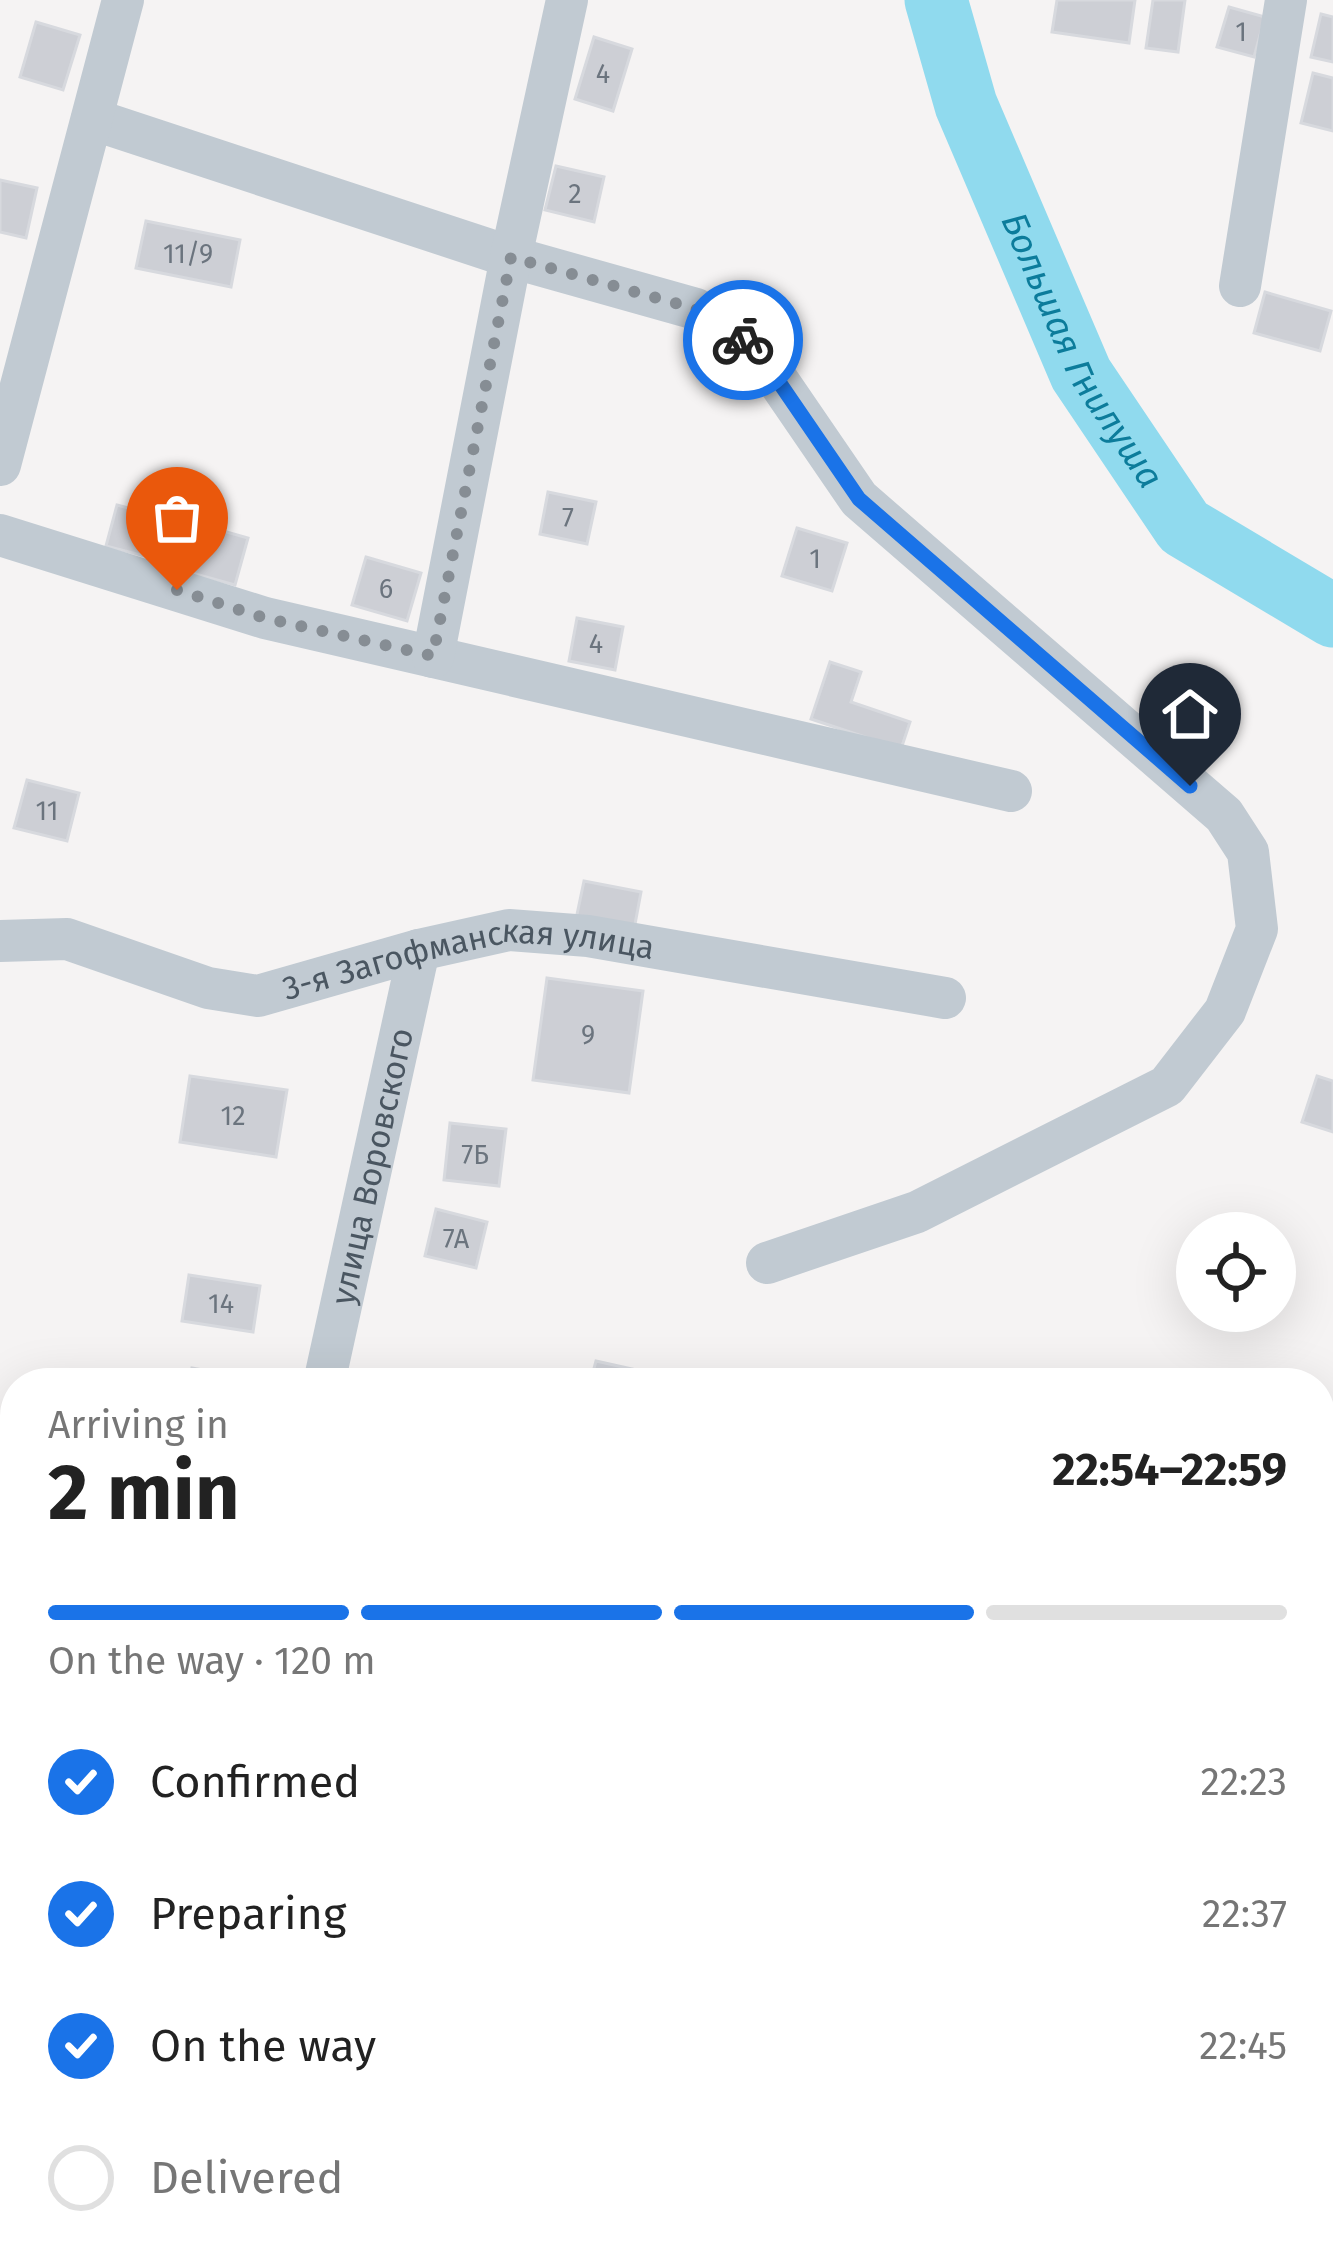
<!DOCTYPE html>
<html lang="en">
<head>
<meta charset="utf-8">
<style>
	body { margin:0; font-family:"Fira Sans",sans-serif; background:#f2f2f2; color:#222; height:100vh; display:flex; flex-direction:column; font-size:45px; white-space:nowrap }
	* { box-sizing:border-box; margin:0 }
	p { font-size:39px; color:#767676 }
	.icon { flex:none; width:66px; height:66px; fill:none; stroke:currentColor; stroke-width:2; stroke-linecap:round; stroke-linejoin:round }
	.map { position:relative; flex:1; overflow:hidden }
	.panel { position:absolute; left:0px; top:1368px; width:1335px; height:900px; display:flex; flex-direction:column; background:#fff; border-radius:48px 48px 0 0; box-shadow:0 12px 48px #0002 }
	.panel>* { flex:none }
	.fabs { position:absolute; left:1176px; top:1212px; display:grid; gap:24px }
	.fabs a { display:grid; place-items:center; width:120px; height:120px; border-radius:50%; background:#fff; box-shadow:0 12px 48px #0002; font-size:60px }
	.pin { position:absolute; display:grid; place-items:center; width:102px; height:102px; color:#fff; margin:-123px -51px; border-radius:50% 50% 50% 0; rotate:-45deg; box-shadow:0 0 12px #0007 }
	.pin .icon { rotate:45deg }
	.courier { position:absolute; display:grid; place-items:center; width:120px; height:120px; margin:-60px; border:9px solid #1a73e8; border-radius:50%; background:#fff; color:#222; box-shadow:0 3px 15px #0007 }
	.head em { font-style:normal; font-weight:700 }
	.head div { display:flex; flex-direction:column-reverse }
	.head { display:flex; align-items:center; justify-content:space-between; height:204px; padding:0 48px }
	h1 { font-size:78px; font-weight:700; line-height:90px }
	.bar { display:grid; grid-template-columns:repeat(4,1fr); gap:18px 12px; align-content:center; height:144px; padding:0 48px }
	.bar i { height:15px; border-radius:9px; background:#e0e0e0 }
	.bar .selected { background:#1a73e8 }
	.bar p { grid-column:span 4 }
	ol { padding:0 48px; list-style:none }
	li { display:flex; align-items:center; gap:36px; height:132px }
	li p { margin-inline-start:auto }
	li .icon { padding:12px; border-radius:50%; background:#1a73e8; color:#fff; stroke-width:4 }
	li:last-child { color:#767676 }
	li i { width:66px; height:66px; border:6px solid #e0e0e0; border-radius:50% }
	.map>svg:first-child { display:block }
	.green { fill:#c3f1d5 }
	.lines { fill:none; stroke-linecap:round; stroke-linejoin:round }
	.river { stroke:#90daee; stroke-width:63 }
	.building { fill:#cdcfd5; stroke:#d7d9de; stroke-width:3 }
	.minor { stroke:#c1cad2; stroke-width:42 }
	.major { stroke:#b3c2d1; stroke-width:51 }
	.done { stroke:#868d94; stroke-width:12; stroke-dasharray:0 21.6 }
	.route { stroke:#1a73e8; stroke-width:15 }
	.labels { text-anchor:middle; stroke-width:9; stroke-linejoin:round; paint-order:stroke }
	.number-label { font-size:27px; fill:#6b747e }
	.street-label { font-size:33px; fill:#4a5661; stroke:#fff }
	.water-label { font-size:36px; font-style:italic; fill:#0c7c9b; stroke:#fff }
</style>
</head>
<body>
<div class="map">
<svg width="1333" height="2268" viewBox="0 0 1333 2268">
	<rect width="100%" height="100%" fill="#f5f3f3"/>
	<polygon class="green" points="0,2200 15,2200 15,2253 408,2253 456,2268 0,2268"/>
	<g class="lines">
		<path class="river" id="s1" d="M936 0 966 105 1081 374 1184 527 1333 616"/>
	</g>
	<g class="building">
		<polygon points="1057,0 1135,0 1129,43 1052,32"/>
		<polygon points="1153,0 1185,0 1178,52 1146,48"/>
		<polygon points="1229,7 1265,17 1254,57 1217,47"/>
		<polygon points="1321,14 1333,17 1333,62 1311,57"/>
		<polygon points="36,22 80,35 63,90 20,77"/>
		<polygon points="594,37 632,49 613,111 575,99"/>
		<polygon points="1313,73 1333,78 1333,131 1301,123"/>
		<polygon points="556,166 604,177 594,222 545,210"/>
		<polygon points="0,180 37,188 26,238 0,232"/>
		<polygon points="146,221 240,240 231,287 136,268"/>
		<polygon points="1265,292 1331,311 1320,351 1254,333"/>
		<polygon points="548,492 596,502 587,544 540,534"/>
		<polygon points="117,505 159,516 148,557 106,546"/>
		<polygon points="195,523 248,538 235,585 181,570"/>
		<polygon points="797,528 847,543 832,591 782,576"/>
		<polygon points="366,557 421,573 407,621 352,605"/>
		<polygon points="577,618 623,627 615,670 569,661"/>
		<polygon points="830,662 861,672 851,702 910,722 901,749 811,719"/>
		<polygon points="27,780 79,793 67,841 14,828"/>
		<polygon points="584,881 641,892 633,935 575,924"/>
		<polygon points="547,978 643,991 629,1093 533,1080"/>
		<polygon points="190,1076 287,1090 276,1157 180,1142"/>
		<polygon points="1317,1076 1333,1081 1333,1132 1302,1122"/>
		<polygon points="450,1123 506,1129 499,1186 444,1180"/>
		<polygon points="436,1209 487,1222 476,1268 425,1256"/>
		<polygon points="189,1275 260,1286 253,1332 182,1321"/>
		<polygon points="596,1361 654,1374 652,1383 590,1383"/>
		<polygon points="192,1368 250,1379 249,1383 190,1383"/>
		<polygon points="0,1773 15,1776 15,1820 0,1817"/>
		<polygon points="1168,2253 1237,2253 1233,2268 1202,2268 1166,2258"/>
	</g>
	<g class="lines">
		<g class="minor">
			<polyline points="92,119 511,257 696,309 757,350 859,499 1224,815 1248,852 1257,929 1225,1011 1167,1086 917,1212 767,1263"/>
			<polyline points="1240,286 1286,0"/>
			<polyline points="0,465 123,0"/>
			<polyline points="0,535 265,618 1011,791"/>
			<polyline points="433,657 511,257 567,0"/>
			<path id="s2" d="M0 941 67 939 208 988 258 996 419 950 509 930 588 936 945 998"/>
			<path id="s3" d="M324 1383 419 950"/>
			<polyline points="1320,2117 1333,2117"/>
			<polyline points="754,2268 755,2253"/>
			<polyline points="1105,2268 1110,2253"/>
		</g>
		<g class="major">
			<polyline points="1320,1817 1333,1810"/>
			<polyline points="0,1874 15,1877"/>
		</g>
	</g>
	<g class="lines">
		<polyline class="done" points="177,590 265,618 433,656 511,257 696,309 743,340"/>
		<polyline class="route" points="743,340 757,350 859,499 1190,786"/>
	</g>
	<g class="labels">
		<g class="number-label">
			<text x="1241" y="41">1</text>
			<text x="603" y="83">4</text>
			<text x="575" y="203">2</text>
			<text x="188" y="263">11/9</text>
			<text x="568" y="527">7</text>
			<text x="815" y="568">1</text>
			<text x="386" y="598">6</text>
			<text x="596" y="653">4</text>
			<text x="47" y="820">11</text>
			<text x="588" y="1044">9</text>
			<text x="233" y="1125">12</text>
			<text x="475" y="1164">7Б</text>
			<text x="456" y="1248">7А</text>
			<text x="221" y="1313">14</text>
		</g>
		<g class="street-label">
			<text dy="12" stroke="none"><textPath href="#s2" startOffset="483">3-я Загофманская улица</textPath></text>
			<text dy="12" stroke="none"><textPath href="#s3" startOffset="222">улица Воровского</textPath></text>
		</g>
		<g class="water-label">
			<text dy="13" stroke="none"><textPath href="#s1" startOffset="381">Большая Гнилуша</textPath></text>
		</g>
	</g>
</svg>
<div class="fabs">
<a><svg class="icon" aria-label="locate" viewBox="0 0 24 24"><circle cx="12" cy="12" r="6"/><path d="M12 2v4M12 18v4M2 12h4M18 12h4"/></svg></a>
</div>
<div class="pin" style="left:177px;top:590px;background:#ea580c"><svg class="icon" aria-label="bag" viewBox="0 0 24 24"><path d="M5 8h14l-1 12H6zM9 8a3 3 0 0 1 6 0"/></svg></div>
<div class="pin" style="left:1190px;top:786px;background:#1f2937"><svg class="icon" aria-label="home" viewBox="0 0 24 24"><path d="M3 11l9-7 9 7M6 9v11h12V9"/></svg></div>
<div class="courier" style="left:743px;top:340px"><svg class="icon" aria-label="bike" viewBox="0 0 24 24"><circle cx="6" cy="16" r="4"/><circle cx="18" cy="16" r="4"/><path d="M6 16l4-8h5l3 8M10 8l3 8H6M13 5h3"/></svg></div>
<section class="panel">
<div class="head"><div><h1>2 min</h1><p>Arriving in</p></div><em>22:54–22:59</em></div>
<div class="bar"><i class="selected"></i><i class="selected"></i><i class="selected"></i><i></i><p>On the way · 120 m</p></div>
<ol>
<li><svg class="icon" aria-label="check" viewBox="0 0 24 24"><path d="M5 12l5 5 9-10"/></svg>Confirmed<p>22:23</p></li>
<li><svg class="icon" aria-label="check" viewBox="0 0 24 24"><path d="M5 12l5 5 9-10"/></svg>Preparing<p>22:37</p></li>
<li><svg class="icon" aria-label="check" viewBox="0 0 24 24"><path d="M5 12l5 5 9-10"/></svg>On the way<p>22:45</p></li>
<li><i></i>Delivered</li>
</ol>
</section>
</div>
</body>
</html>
